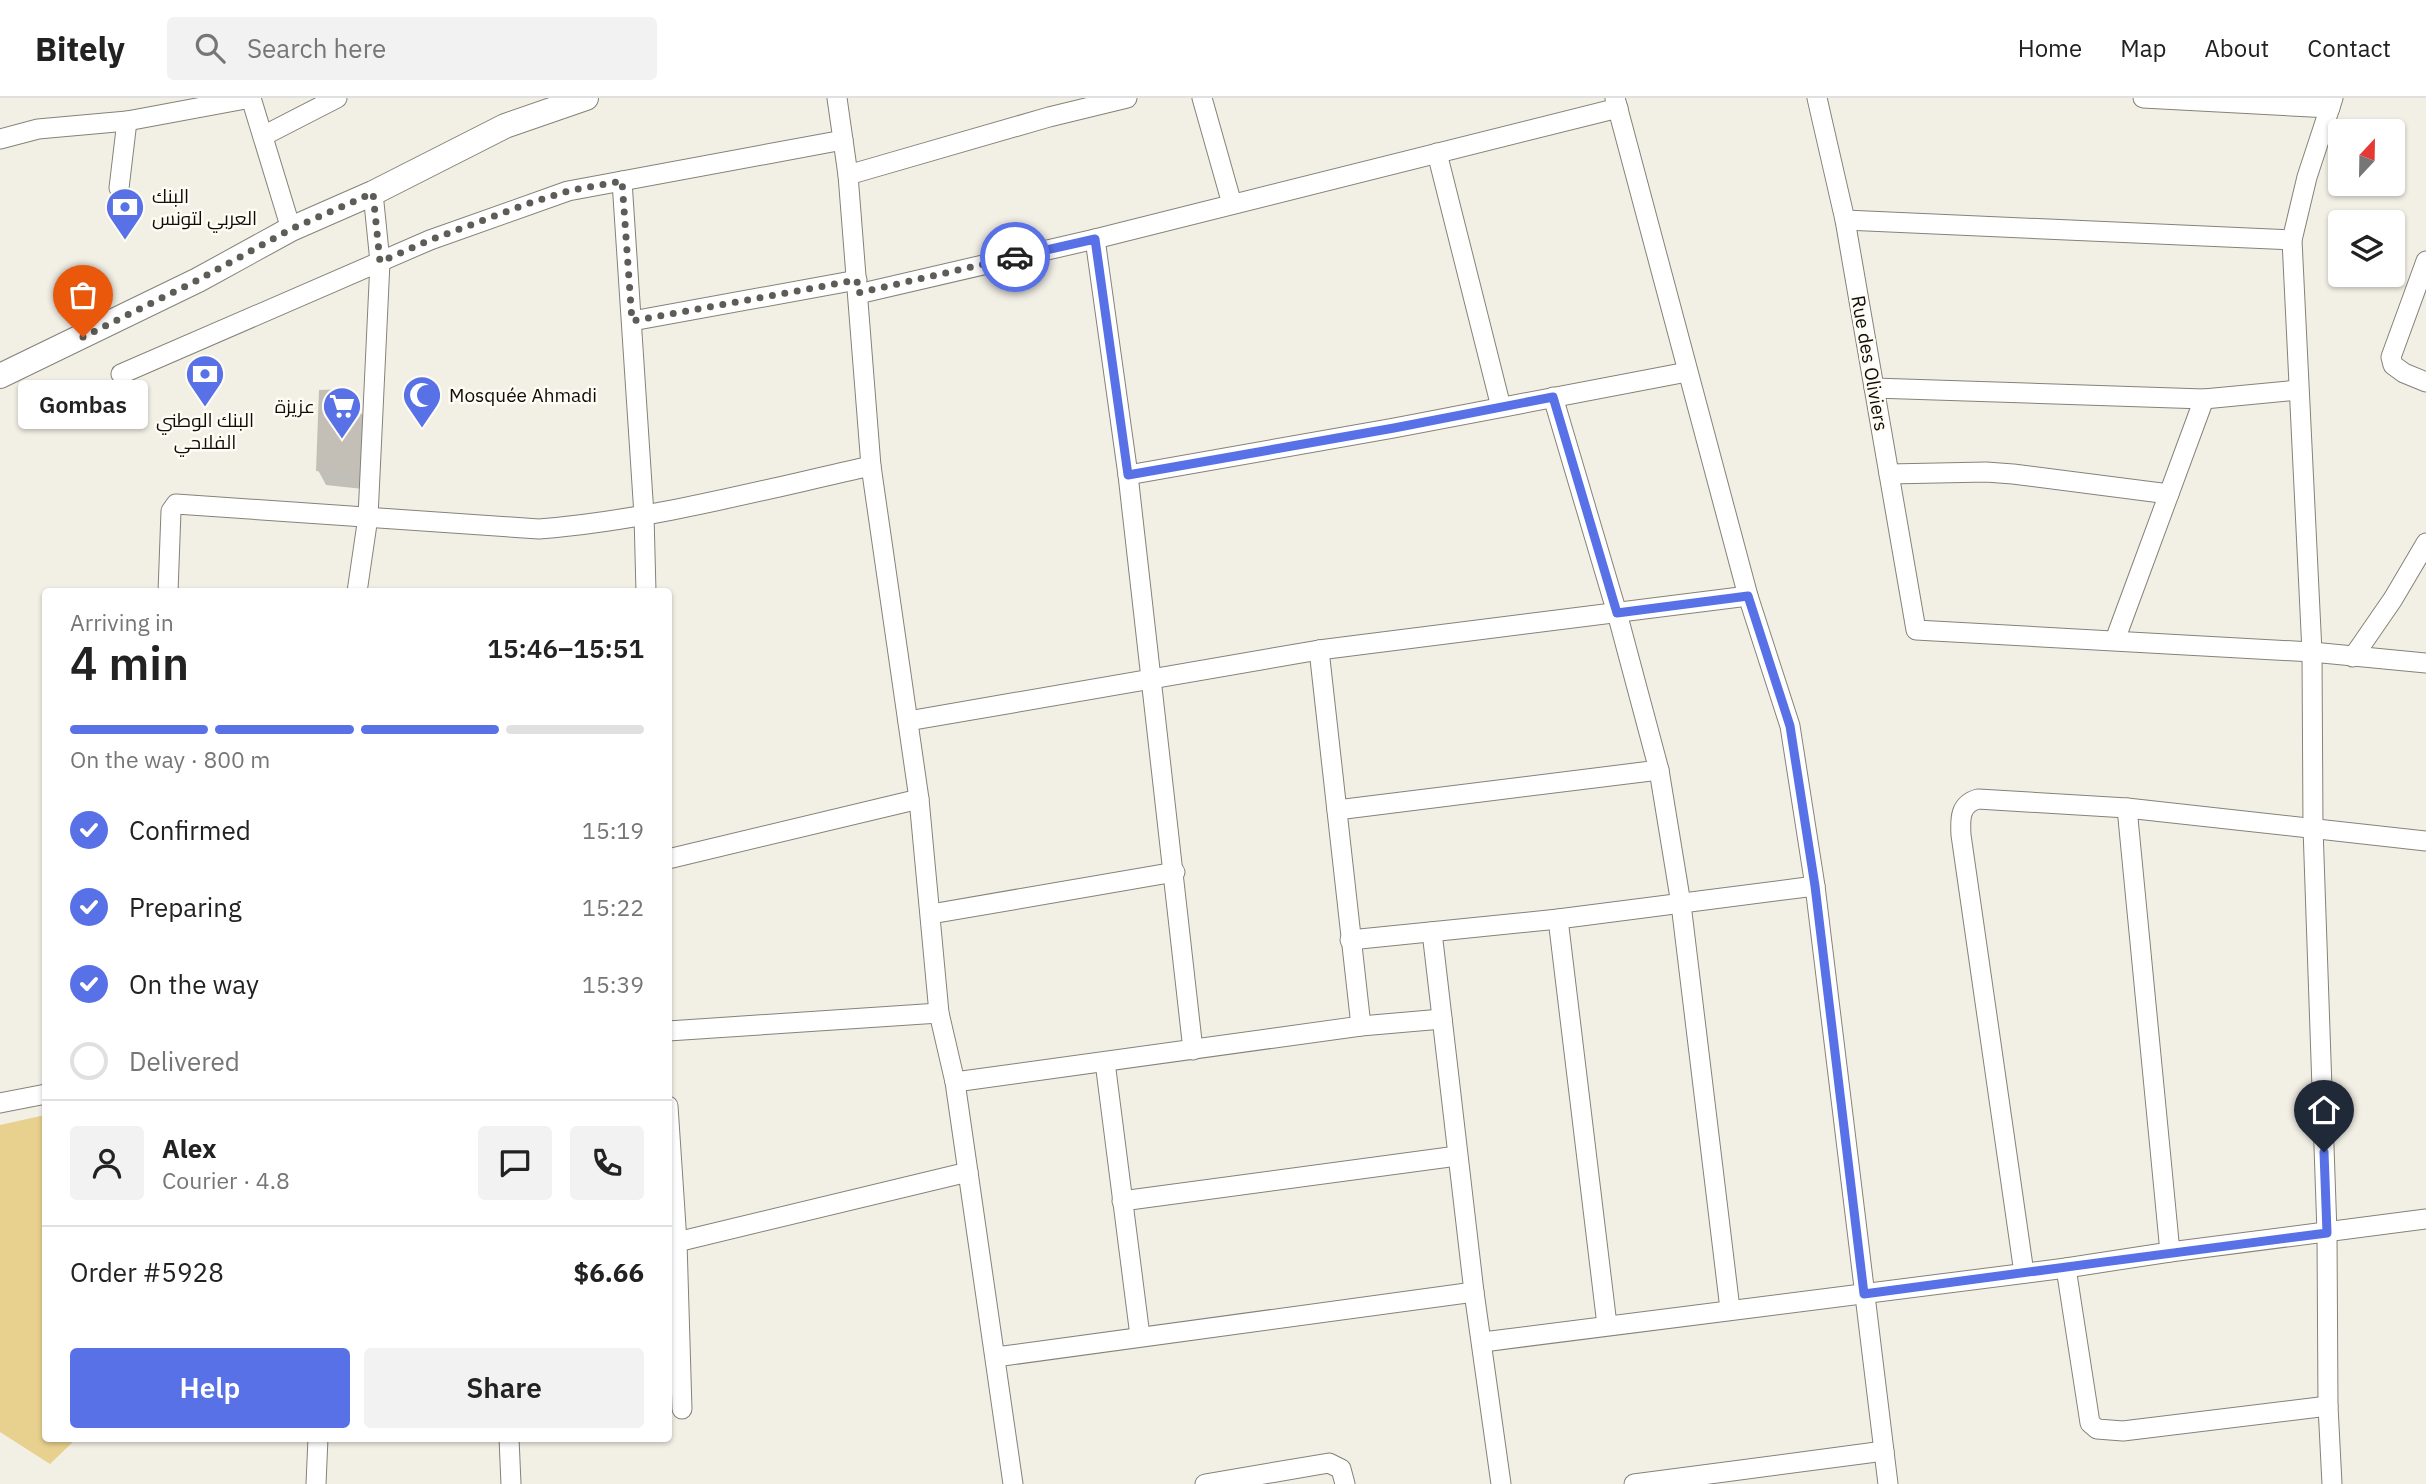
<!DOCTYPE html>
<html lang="en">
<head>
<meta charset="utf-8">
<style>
	body { margin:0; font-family:"IBM Plex Sans",Cairo,sans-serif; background:#f2f2f2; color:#222; height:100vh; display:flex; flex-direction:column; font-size:26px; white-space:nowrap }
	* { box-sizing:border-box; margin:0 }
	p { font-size:23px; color:#767676 }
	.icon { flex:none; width:38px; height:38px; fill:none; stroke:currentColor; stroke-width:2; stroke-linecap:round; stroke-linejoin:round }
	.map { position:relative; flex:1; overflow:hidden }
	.details { position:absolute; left:42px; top:490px; width:630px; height:854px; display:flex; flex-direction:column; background:#fff; border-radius:7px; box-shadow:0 2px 5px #0004 }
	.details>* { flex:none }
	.needle { width:46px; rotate:22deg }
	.buttons { position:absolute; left:2328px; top:21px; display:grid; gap:14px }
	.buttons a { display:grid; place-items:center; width:77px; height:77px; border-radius:7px; background:#fff; box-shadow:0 2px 5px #0004; font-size:35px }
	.pin { position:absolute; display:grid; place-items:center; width:60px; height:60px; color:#fff; margin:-72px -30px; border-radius:50% 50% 50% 0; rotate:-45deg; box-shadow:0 0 7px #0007 }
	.pin .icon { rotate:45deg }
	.courier { position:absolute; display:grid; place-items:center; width:70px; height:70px; margin:-35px; border:5px solid #5871e7; border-radius:50%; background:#fff; color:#222; box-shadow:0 2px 9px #0007 }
	.bubble { position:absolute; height:49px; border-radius:7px; background:#fff; box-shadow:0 2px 5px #0004; font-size:23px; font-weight:600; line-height:49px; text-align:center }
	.headline em { font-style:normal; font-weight:600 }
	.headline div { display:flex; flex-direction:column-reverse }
	.headline { display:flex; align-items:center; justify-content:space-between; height:119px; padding:0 28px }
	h1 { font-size:46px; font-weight:600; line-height:52px }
	.bar { display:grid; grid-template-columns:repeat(4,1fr); gap:10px 7px; align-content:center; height:84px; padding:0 28px }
	.bar i { height:9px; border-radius:5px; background:#e0e0e0 }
	.bar .active { background:#5871e7 }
	.bar p { grid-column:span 4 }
	.line { display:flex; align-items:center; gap:18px; padding:0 28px; border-top:2px solid #e0e0e0 }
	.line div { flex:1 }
	.round { display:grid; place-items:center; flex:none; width:74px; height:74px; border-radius:7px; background:#f2f2f2 }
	ol { padding:0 28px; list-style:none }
	li { display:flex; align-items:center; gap:21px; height:77px }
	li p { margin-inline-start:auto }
	li .icon { padding:7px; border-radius:50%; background:#5871e7; color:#fff; stroke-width:4 }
	li:last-child { color:#767676 }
	li i { width:38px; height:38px; border:4px solid #e0e0e0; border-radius:50% }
	.action { display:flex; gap:14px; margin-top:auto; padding:14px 28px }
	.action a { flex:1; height:80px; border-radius:7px; background:#5871e7; color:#fff; font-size:28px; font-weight:600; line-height:80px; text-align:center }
	.action a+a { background:#f2f2f2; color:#222 }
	header { display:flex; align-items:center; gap:42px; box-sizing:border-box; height:98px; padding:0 35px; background:#fff; border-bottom:2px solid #e0e0e0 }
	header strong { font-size:33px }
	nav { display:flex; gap:38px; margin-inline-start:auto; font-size:24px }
	.search { width:490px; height:63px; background:#f2f2f2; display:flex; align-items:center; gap:18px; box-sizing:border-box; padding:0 24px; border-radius:7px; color:#767676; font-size:26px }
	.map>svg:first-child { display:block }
	.green { fill:#e8d18f }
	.shadow { fill:#0003 }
	.building { fill:#c3bfb6 }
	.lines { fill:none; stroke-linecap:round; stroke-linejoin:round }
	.minor-casing { stroke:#858278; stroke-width:21 }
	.major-casing { stroke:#858278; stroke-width:26 }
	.minor { stroke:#fff; stroke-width:19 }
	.major { stroke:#fff; stroke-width:24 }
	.done { stroke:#5e5c56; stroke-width:7; stroke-dasharray:0 12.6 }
	.route { stroke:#5871e7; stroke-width:9 }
	.labels { text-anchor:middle; stroke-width:5; stroke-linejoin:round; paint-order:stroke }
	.poi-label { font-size:19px; fill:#0e0d09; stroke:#fffcf4; text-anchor:start }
	.street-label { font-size:19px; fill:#0e0d09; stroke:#fffcf4 }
</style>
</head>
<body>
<header>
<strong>Bitely</strong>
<div class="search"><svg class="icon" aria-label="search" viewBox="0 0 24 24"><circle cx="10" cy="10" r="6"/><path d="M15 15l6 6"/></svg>Search here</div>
<nav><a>Home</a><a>Map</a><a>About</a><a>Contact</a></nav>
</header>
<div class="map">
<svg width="2426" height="1386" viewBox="0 0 2426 1386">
	<rect width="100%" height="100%" fill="#f2efe5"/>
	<polygon class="green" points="45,1017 46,1340 76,1341 50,1366 0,1334 0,1027"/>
	<polygon class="shadow" points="345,293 356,313 363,391 326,387 318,372"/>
	<polygon class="building" points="346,291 354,310 367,320 366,364 354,377 316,373 319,292"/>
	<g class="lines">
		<g class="minor-casing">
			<g id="minor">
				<polyline points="251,0 291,131"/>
				<polyline points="837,0 848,77 871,368 919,701 939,915 955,984 1013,1386"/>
				<polyline points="1202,0 1232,106"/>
				<polyline points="1615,0 1748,498 1790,628 1815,788 1888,1386"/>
				<polyline points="1817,0 1845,122 1916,532 2312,554 2426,565"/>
				<polyline points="2143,0 2330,10"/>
				<polyline points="263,38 337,0"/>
				<polyline points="0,41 38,31 127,23"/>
				<polyline points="1437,55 1501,309"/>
				<polyline points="848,77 1049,19 1127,0"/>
				<polyline points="622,83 644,417 646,494"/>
				<polyline points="119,90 127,23 251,0"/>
				<polyline points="1845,122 2292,142"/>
				<polyline points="1095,141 1128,377 1193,952"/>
				<polyline points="2426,163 2391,259 2393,267 2404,275 2426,284"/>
				<polyline points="858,196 1095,141 1618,10"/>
				<polyline points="632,223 857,182"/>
				<polyline points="121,276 430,142 568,93 843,42"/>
				<polyline points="1874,290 2204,301 2298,292"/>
				<polyline points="1889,376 1986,374 2013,376 2169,396"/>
				<polyline points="1128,377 1394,330 1687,274"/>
				<path d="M168 494 171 413 176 406 539 431C651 422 762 392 871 368"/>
				<polyline points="357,494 368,419 380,164 373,95"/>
				<polyline points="2115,542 2204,301"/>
				<polyline points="1319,552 1361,928"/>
				<polyline points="2353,559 2393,501 2426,445"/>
				<polyline points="908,623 1319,552 1748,498"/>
				<polyline points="1659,672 1681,806 1730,1211"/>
				<polyline points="2127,710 2170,1154"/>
				<polyline points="1337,712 1659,672 1617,515 1553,299"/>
				<polyline points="668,761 919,701"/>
				<polyline points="931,816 1175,774"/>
				<polyline points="1558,821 1607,1227"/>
				<polyline points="1432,834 1474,1194 1501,1386"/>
				<polyline points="1350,842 1558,821 1815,788"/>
				<polyline points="668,933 939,915"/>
				<polyline points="1105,964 1140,1238"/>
				<polyline points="955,984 1361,928 1442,921"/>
				<polyline points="0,1005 46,996"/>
				<polyline points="668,1008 677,1144 968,1074"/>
				<polyline points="1122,1103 1457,1058"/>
				<polyline points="677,1144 682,1311"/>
				<polyline points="2066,1170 2090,1325 2097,1331 2123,1333 2328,1308"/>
				<path d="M2024 1175 1961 737C1960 720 1960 706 1978 701L2127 710 2426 743"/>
				<polyline points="1483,1244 2066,1170 2170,1154 2426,1121"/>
				<polyline points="996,1259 1474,1194"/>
				<polyline points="509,1340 511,1386"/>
				<polyline points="316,1386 318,1340"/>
				<polyline points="1205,1386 1329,1365 1341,1371 1345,1386"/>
				<polyline points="1634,1386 1884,1353"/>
				<polyline points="2332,1386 2328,1308 2327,1135 2313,730 2312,554 2292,142 2307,79 2333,0"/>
			</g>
		</g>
		<g class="major-casing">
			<polyline id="major" points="0,278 198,182 291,131 373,95 505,28 586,0"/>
		</g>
		<use href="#minor" class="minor"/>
		<use href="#major" class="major"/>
	</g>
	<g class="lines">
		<polyline class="done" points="83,239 198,182 291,131 373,95 380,164 430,142 527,106 568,93 622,83 632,223 857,182 858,195 1015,159"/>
		<path class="route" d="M1015 159 1095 141 1128 377 1394 330 1553 299 1617 515 1748 498 1790 628 1815 788 1864 1196C2019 1176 2172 1154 2327 1135L2324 1054"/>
	</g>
	<defs>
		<g id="bank-pin" transform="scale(2.0125)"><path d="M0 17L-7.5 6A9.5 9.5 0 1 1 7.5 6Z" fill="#5871e7" stroke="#fffcf4"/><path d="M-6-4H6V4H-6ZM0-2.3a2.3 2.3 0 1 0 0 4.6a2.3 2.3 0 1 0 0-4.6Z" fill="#fff"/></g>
		<g id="mosque-pin" transform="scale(2.0125)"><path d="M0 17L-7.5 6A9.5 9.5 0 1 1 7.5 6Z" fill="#5871e7" stroke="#fffcf4"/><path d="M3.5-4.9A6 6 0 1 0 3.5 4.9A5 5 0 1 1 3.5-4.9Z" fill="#fff"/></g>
		<g id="supermarket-pin" transform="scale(2.0125)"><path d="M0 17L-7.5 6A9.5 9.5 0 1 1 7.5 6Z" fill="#5871e7" stroke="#fffcf4"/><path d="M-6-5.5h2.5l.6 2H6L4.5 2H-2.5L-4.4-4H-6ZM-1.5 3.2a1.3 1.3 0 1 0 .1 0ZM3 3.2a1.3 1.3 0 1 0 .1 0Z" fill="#fff"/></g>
	</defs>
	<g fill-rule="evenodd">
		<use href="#bank-pin" x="125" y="109"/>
		<use href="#bank-pin" x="205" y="276"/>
		<use href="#mosque-pin" x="422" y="297"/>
		<use href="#supermarket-pin" x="342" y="308"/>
	</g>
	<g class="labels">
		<g class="poi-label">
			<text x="152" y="105">البنك<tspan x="152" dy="22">العربي لتونس</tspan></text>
			<text x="449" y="304">Mosquée Ahmadi</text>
			<text x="315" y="315" text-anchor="end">عزيزة</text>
			<text x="205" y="329" text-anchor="middle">البنك الوطني<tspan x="205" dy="22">الفلاحي</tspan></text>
		</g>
		<g class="street-label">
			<text transform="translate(1870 265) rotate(80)" y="7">Rue des Oliviers</text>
		</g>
	</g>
</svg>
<div class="buttons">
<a><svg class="needle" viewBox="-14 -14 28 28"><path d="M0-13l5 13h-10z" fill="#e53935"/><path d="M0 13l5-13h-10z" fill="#767676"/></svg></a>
<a><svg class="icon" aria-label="layers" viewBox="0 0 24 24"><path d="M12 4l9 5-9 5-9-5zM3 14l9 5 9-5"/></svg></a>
</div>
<div class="pin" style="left:83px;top:239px;background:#ea580c"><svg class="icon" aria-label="bag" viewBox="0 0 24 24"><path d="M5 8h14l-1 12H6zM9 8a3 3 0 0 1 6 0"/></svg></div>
<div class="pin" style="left:2324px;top:1054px;background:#1f2937"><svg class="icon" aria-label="home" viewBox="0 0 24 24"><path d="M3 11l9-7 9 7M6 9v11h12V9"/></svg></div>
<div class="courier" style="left:1015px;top:159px"><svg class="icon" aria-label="car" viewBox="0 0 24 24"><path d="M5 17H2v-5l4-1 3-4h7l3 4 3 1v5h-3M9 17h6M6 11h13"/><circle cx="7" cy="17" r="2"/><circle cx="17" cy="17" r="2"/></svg></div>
<div class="bubble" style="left:18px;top:282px;width:130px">Gombas</div>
<section class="details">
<div class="headline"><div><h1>4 min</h1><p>Arriving in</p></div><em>15:46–15:51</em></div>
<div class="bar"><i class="active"></i><i class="active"></i><i class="active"></i><i></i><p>On the way · 800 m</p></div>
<ol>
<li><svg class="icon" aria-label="check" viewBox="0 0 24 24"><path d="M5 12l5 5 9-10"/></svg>Confirmed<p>15:19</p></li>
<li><svg class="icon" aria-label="check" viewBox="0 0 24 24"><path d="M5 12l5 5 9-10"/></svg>Preparing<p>15:22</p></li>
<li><svg class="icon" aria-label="check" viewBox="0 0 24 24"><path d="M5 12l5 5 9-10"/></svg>On the way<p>15:39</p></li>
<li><i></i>Delivered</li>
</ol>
<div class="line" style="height:126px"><a class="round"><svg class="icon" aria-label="person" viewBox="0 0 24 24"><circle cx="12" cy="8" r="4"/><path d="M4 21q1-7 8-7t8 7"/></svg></a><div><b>Alex</b><p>Courier · 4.8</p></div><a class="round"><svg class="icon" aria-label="chat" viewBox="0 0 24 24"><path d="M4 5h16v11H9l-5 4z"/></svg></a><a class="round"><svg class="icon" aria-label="phone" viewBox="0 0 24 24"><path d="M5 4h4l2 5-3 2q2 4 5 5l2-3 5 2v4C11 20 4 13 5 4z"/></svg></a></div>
<div class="line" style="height:91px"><div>Order #5928</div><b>$6.66</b></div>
<div class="action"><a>Help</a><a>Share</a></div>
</section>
</div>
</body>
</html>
